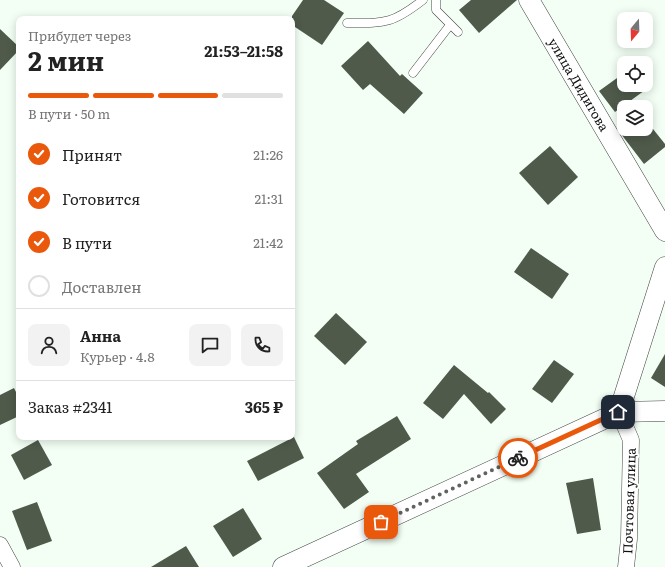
<!DOCTYPE html>
<html lang="ru">
<head>
<meta charset="utf-8">
<style>
	body { margin:0; font-family:Literata,serif; background:#f2f2f2; color:#222; height:100vh; display:flex; flex-direction:column; font-size:15px; white-space:nowrap }
	* { box-sizing:border-box; margin:0 }
	p { font-size:13px; color:#767676 }
	.icon { flex:none; width:22px; height:22px; fill:none; stroke:currentColor; stroke-width:2; stroke-linecap:round; stroke-linejoin:round }
	.map { position:relative; flex:1; overflow:hidden }
	.drawer { position:absolute; left:16px; top:16px; width:279px; height:424px; display:flex; flex-direction:column; background:#fff; border-radius:8px; box-shadow:0 2px 10px #0003 }
	.drawer>* { flex:none }
	.needle { width:26px; rotate:199deg }
	.tools { position:absolute; left:617px; top:12px; display:grid; gap:8px }
	.tools a { display:grid; place-items:center; width:36px; height:36px; border-radius:8px; background:#fff; box-shadow:0 2px 10px #0003; font-size:20px }
	.pin { position:absolute; display:grid; place-items:center; width:34px; height:34px; color:#fff; margin:-17px; border-radius:8px; box-shadow:0 2px 6px #0006 }
	.courier { position:absolute; display:grid; place-items:center; width:40px; height:40px; margin:-20px; border:3px solid #ea580c; border-radius:50%; background:#fff; color:#222; box-shadow:0 1px 5px #0007 }
	.overview em { font-style:normal; font-weight:700 }
	.overview div { display:flex; flex-direction:column-reverse }
	.overview { display:flex; align-items:center; justify-content:space-between; height:68px; padding:0 12px }
	h1 { font-size:26px; font-weight:700; line-height:30px }
	.bar { display:grid; grid-template-columns:repeat(4,1fr); gap:6px 4px; align-content:center; height:48px; padding:0 12px }
	.bar i { height:5px; border-radius:3px; background:#e0e0e0 }
	.bar .current { background:#ea580c }
	.bar p { grid-column:span 4 }
	.line { display:flex; align-items:center; gap:10px; padding:0 12px; border-top:1px solid #e0e0e0 }
	.line div { flex:1 }
	.round { display:grid; place-items:center; flex:none; width:42px; height:42px; border-radius:8px; background:#f2f2f2 }
	ol { padding:0 12px; list-style:none }
	li { display:flex; align-items:center; gap:12px; height:44px }
	li p { margin-inline-start:auto }
	li .icon { padding:4px; border-radius:50%; background:#ea580c; color:#fff; stroke-width:4 }
	li:last-child { color:#767676 }
	li i { width:22px; height:22px; border:2px solid #e0e0e0; border-radius:50% }
	.map>svg:first-child { display:block }
	.building { fill:#4f5a4b }
	.lines { fill:none; stroke-linecap:round; stroke-linejoin:round }
	.service-casing { stroke:#434343; stroke-width:9 }
	.minor-casing { stroke:#434343; stroke-width:17 }
	.tertiary-casing { stroke:#434343; stroke-width:21 }
	.service { stroke:#fff; stroke-width:8 }
	.minor { stroke:#fff; stroke-width:16 }
	.tertiary { stroke:#fff; stroke-width:20 }
	.done { stroke:#5f6460; stroke-width:4; stroke-dasharray:0 7.2 }
	.route { stroke:#ea580c; stroke-width:5 }
	.labels { text-anchor:middle; stroke-width:4; stroke-linejoin:round; paint-order:stroke }
	.street-label { font-size:13px; fill:#101010; stroke:#fff }
</style>
</head>
<body>
<div class="map">
<svg width="665" height="567" viewBox="0 0 665 567">
	<rect width="100%" height="100%" fill="#f3fff4"/>
	<g class="building">
		<polygon points="303,0 324,0 344,13 322,45 292,25 292,16"/>
		<polygon points="471,0 517,0 479,33 459,10"/>
		<polygon points="0,29 19,47 19,50 0,70"/>
		<polygon points="368,41 400,76 402,74 423,93 404,114 370,84 363,90 341,66"/>
		<polygon points="624,73 624,85 652,85 615,112 599,91"/>
		<polygon points="628,129 653,129 665,144 665,147 644,164 621,134"/>
		<polygon points="550,146 578,177 548,205 519,173"/>
		<polygon points="531,248 569,274 552,299 514,272"/>
		<polygon points="336,313 367,342 345,365 314,336"/>
		<polygon points="665,354 665,387 651,378"/>
		<polygon points="554,360 574,374 552,403 532,389"/>
		<polygon points="454,365 488,393 489,392 506,409 491,424 464,394 443,419 423,403"/>
		<polygon points="14,388 19,398 19,416 0,425 0,395"/>
		<polygon points="397,416 411,439 356,474 369,492 344,509 317,473 358,444 356,441"/>
		<polygon points="294,437 304,458 258,481 247,461"/>
		<polygon points="38,440 52,465 24,480 11,455"/>
		<polygon points="593,478 601,530 577,534 566,483"/>
		<polygon points="37,502 52,541 27,550 12,511"/>
		<polygon points="243,508 262,539 233,557 213,526"/>
		<polygon points="186,546 199,567 151,567"/>
	</g>
	<g class="lines">
		<g class="service-casing">
			<g id="service">
				<polyline points="436,0 436,10 458,32"/>
				<path d="M347 23C386 23 392 24 423 0"/>
				<polyline points="413,73 450,25"/>
			</g>
		</g>
		<g class="minor-casing">
			<g id="minor">
				<polyline points="619,412 631,440 629,539 626,567"/>
				<polyline points="0,545 12,567"/>
			</g>
		</g>
		<g class="tertiary-casing">
			<g id="tertiary">
				<path id="s1" d="M529 0 665 231"/>
				<polyline points="619,412 665,267"/>
				<polyline points="283,567 619,412 665,411"/>
			</g>
		</g>
		<use href="#service" class="service"/>
		<use href="#minor" class="minor"/>
		<use href="#tertiary" class="tertiary"/>
	</g>
	<g class="lines">
		<polyline class="done" points="381,522 518,458"/>
		<polyline class="route" points="518,458 618,412"/>
	</g>
	<g class="labels">
		<g class="street-label">
			<text dy="5" stroke="none"><textPath href="#s1" startOffset="98">улица Дидигова</textPath></text>
			<text transform="translate(629 501) rotate(-88)" y="5">Почтовая улица</text>
		</g>
	</g>
</svg>
<div class="tools">
<a><svg class="needle" viewBox="-14 -14 28 28"><path d="M0-13l5 13h-10z" fill="#e53935"/><path d="M0 13l5-13h-10z" fill="#767676"/></svg></a>
<a><svg class="icon" aria-label="locate" viewBox="0 0 24 24"><circle cx="12" cy="12" r="6"/><path d="M12 2v4M12 18v4M2 12h4M18 12h4"/></svg></a>
<a><svg class="icon" aria-label="layers" viewBox="0 0 24 24"><path d="M12 4l9 5-9 5-9-5zM3 14l9 5 9-5"/></svg></a>
</div>
<div class="pin" style="left:381px;top:522px;background:#ea580c"><svg class="icon" aria-label="bag" viewBox="0 0 24 24"><path d="M5 8h14l-1 12H6zM9 8a3 3 0 0 1 6 0"/></svg></div>
<div class="pin" style="left:618px;top:412px;background:#1f2937"><svg class="icon" aria-label="home" viewBox="0 0 24 24"><path d="M3 11l9-7 9 7M6 9v11h12V9"/></svg></div>
<div class="courier" style="left:518px;top:458px"><svg class="icon" aria-label="bike" viewBox="0 0 24 24"><circle cx="6" cy="16" r="4"/><circle cx="18" cy="16" r="4"/><path d="M6 16l4-8h5l3 8M10 8l3 8H6M13 5h3"/></svg></div>
<section class="drawer">
<div class="overview"><div><h1>2 мин</h1><p>Прибудет через</p></div><em>21:53–21:58</em></div>
<div class="bar"><i class="current"></i><i class="current"></i><i class="current"></i><i></i><p>В пути · 50 m</p></div>
<ol>
<li><svg class="icon" aria-label="check" viewBox="0 0 24 24"><path d="M5 12l5 5 9-10"/></svg>Принят<p>21:26</p></li>
<li><svg class="icon" aria-label="check" viewBox="0 0 24 24"><path d="M5 12l5 5 9-10"/></svg>Готовится<p>21:31</p></li>
<li><svg class="icon" aria-label="check" viewBox="0 0 24 24"><path d="M5 12l5 5 9-10"/></svg>В пути<p>21:42</p></li>
<li><i></i>Доставлен</li>
</ol>
<div class="line" style="height:72px"><a class="round"><svg class="icon" aria-label="person" viewBox="0 0 24 24"><circle cx="12" cy="8" r="4"/><path d="M4 21q1-7 8-7t8 7"/></svg></a><div><b>Анна</b><p>Курьер · 4.8</p></div><a class="round"><svg class="icon" aria-label="chat" viewBox="0 0 24 24"><path d="M4 5h16v11H9l-5 4z"/></svg></a><a class="round"><svg class="icon" aria-label="phone" viewBox="0 0 24 24"><path d="M5 4h4l2 5-3 2q2 4 5 5l2-3 5 2v4C11 20 4 13 5 4z"/></svg></a></div>
<div class="line" style="height:52px"><div>Заказ #2341</div><b>365 ₽</b></div>
</section>
</div>
</body>
</html>
